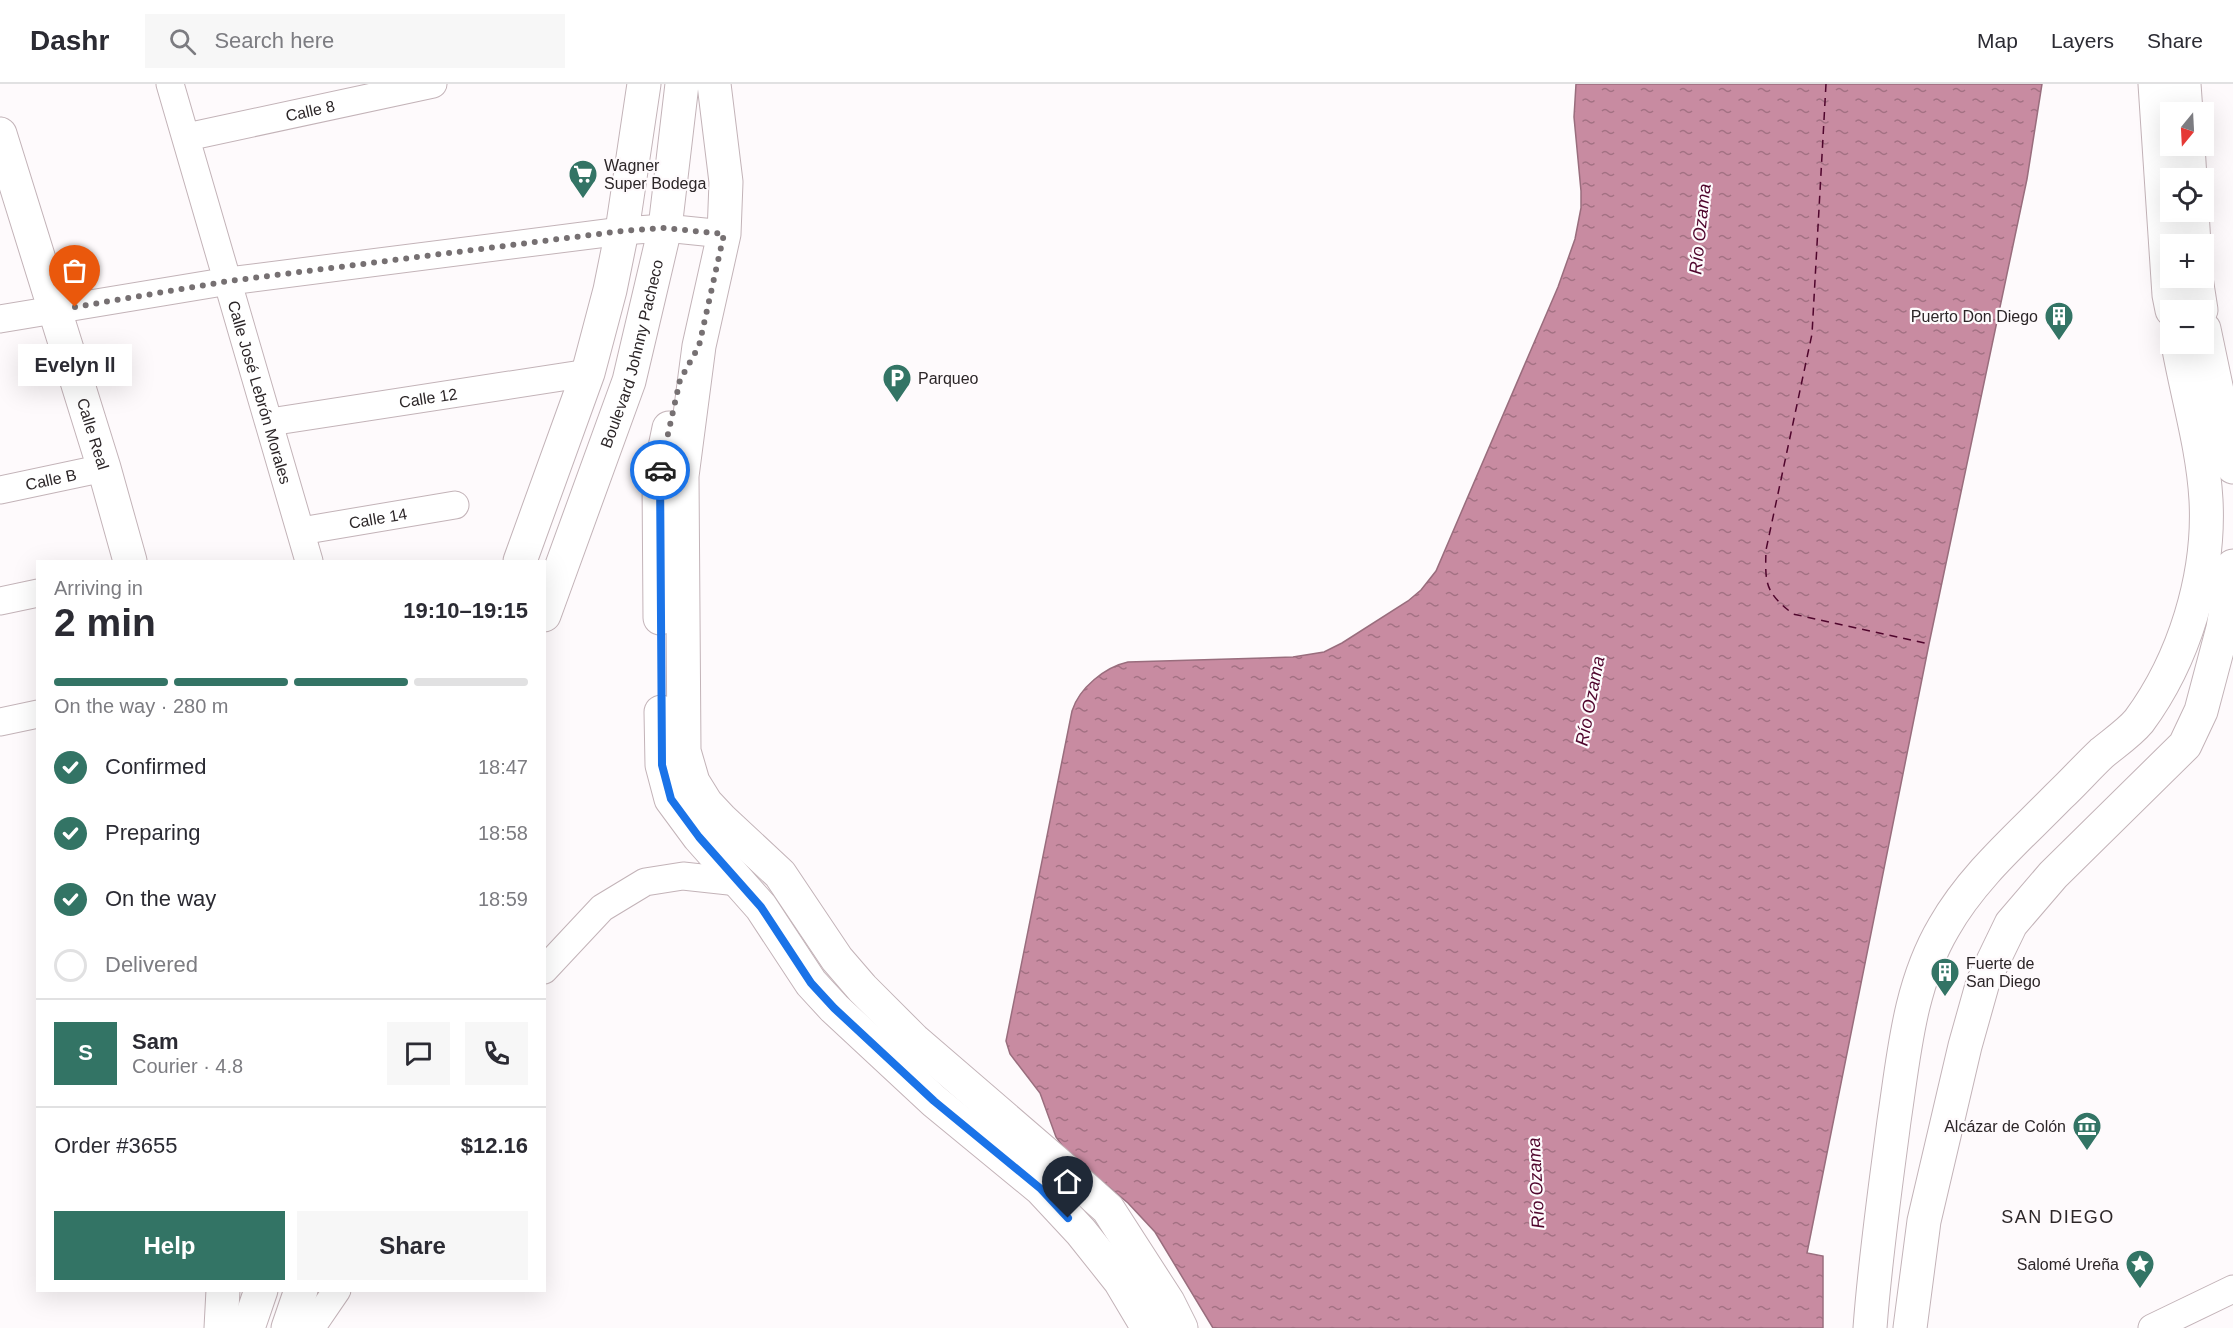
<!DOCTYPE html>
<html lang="en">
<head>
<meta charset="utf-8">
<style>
	body { margin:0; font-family:Arial,sans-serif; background:#f7f7f7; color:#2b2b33; height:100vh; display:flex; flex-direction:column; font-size:22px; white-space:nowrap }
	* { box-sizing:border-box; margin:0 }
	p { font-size:20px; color:#7c7c81 }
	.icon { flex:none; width:33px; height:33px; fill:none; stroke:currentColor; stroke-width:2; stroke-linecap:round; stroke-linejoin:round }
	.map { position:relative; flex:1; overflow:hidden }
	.details { position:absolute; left:36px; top:476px; width:510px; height:732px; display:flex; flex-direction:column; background:#fff; border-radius:0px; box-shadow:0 6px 24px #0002 }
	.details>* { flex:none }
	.needle { width:39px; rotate:198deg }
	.controls { position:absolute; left:2160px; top:18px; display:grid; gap:12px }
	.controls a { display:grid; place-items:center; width:54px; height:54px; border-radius:0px; background:#fff; box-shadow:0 6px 24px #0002; font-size:30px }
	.pin { position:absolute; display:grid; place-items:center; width:51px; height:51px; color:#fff; margin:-62px -26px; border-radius:50% 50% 50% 0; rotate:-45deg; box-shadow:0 0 6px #0007 }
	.pin .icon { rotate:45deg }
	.courier { position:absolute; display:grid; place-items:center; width:60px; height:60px; margin:-30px; border:4px solid #1a73e8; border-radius:50%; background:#fff; color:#222; box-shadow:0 2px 8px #0007 }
	.bubble { position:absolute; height:42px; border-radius:0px; background:#fff; box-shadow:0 6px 24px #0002; font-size:20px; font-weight:800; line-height:42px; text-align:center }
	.headline em { font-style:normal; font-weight:800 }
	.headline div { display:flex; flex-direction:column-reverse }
	.headline { display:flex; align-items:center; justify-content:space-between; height:102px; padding:0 18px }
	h1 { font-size:39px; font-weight:800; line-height:45px }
	.bar { display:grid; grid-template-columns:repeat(4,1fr); gap:9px 6px; align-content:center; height:72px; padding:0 18px }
	.bar i { height:8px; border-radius:4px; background:#e1e1e2 }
	.bar .current { background:#337465 }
	.bar p { grid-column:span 4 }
	.line { display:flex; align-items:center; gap:15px; padding:0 18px; border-top:2px solid #e1e1e2 }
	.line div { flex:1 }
	.round { display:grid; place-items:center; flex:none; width:63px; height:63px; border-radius:0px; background:#f7f7f7 }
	ol { padding:0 18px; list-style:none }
	li { display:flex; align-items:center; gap:18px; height:66px }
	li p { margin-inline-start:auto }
	li .icon { padding:6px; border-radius:50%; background:#337465; color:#fff; stroke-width:4 }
	li:last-child { color:#7c7c81 }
	li i { width:33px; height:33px; border:3px solid #e1e1e2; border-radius:50% }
	.action { display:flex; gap:12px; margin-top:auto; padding:12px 18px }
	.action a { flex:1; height:69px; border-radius:0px; background:#337465; color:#fff; font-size:24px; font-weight:800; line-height:69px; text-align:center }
	.action a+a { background:#f7f7f7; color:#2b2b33 }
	header { display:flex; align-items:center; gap:36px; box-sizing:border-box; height:84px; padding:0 30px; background:#fff; border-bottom:2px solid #e1e1e2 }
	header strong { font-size:28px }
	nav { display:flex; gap:33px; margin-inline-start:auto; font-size:21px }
	.search { width:420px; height:54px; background:#f7f7f7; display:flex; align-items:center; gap:15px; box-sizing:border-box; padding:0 21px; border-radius:0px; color:#7c7c81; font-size:22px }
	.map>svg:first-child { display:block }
	.water { fill:url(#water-ripples); stroke:#996d7d; stroke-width:1.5 }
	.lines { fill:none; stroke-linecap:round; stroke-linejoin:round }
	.ferry { stroke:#4f052c; stroke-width:1.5; stroke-dasharray:8 6; stroke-linecap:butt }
	.minor-casing { stroke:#c3b3b8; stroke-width:29 }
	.major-casing { stroke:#c3b3b8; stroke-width:35 }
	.minor { stroke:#fff; stroke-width:27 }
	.major { stroke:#fff; stroke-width:33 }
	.done { stroke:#767072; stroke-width:6; stroke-dasharray:0 10.8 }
	.route { stroke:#1a73e8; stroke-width:8 }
	.labels { text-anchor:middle; stroke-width:4.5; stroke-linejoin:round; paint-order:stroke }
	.street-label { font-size:16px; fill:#2c2628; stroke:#fefafc }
	.poi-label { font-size:16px; fill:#2c2628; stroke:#fefafc; text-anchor:start }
	.water-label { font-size:18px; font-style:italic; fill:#4f052c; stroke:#fefafc }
	.neighbourhood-label { font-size:18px; letter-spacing:1.5px; fill:#2c2628; stroke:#fefafc }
</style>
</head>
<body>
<header>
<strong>Dashr</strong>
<div class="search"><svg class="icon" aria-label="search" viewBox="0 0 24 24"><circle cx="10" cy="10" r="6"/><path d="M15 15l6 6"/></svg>Search here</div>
<nav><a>Map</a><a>Layers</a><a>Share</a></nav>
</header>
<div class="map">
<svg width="2233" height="1244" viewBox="0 0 2233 1244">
	<defs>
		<pattern id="water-ripples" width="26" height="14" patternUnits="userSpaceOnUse" patternTransform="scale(1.5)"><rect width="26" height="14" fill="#c88ba1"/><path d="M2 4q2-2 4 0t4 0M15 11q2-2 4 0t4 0" fill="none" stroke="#a37183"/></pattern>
	</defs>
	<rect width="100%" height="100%" fill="#fefafc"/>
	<path class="water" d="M1576 0H2042L2027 95 1929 560 1807 1169 1823 1172V1244H1213L1155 1148 1128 1119 1066 1067 1056 1053 1040 1009 1010 970 1006 957 1072 627C1079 604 1105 583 1128 578L1293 573 1324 568 1342 559 1408 517 1421 506 1436 487 1558 203 1575 155 1581 124V107L1574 33Z"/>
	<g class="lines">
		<path class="ferry" d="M1826 0 1812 250 1766 466C1765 500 1765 508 1793 530L1929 560"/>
		<g class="minor-casing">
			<g id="minor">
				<path id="s1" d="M170 0 309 477"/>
				<path id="s2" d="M187 53 433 0"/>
				<polyline points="0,235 229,197 622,147 665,144 724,150"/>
				<path id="s3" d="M270 338 588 289"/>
				<path id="s4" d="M0 406 104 384"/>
				<path id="s5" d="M301 447 455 421"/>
				<polyline points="0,517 38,509"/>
				<polyline points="0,638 38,630"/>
				<polyline points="544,886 602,824 645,798 683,792 738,798"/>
				<polyline points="311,1244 337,1206"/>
				<polyline points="2152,1244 2233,1205"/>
			</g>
		</g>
		<g class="major-casing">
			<g id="major">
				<polyline points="714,0 726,98 724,150 699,262 682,392 684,667 693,698 706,719 721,735 780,790 837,875 862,904 914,956 1059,1081 1108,1125 1168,1218 1181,1244"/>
				<polyline points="2155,0 2169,211 2172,226"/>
				<polyline points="2184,0 2186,28"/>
				<path id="s6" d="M0 50 104 384 130 477"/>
				<polyline points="2188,62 2190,94"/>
				<polyline points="2192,128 2194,160"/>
				<polyline points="2196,194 2201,226"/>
				<polyline points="2204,245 2233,383"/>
				<polyline points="520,477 588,289 610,206 622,147 644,0"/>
				<path id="s7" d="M544 531 629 297 665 144 682 0"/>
				<polyline points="660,534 659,392 669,344"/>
				<polyline points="661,628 662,681 671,715 699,753 761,823 811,899 834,924 934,1017 1041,1105 1081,1148 1120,1197 1148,1244"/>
				<polyline points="221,1244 223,1206"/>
				<polyline points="248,1244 261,1206"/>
				<polyline points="288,1244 301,1206"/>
				<path d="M1870 1244C1875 1175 1885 1106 1894 1037 1904 971 1909 902 1944 843 1973 792 2019 753 2059 712 2074 698 2087 683 2102 669 2114 659 2129 649 2139 637 2184 576 2210 492 2206 416 2203 363 2187 311 2178 260"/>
				<polyline points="1910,1244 1924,1137 1965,962 1983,898 2011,840 2053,791 2185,661 2201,627 2223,544 2233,482"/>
			</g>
		</g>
		<use href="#minor" class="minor"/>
		<use href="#major" class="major"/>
	</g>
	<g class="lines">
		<polyline class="done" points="75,223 229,197 622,147 665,144 724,150 699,262 680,296 660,386"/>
		<polyline class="route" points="660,386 662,681 671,715 699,753 761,823 811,899 834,924 934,1017 1041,1105 1068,1134"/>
	</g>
	<defs>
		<g id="supermarket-pin" transform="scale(1.5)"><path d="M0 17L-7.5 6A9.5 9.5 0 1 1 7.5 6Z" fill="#337465" stroke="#fefafc"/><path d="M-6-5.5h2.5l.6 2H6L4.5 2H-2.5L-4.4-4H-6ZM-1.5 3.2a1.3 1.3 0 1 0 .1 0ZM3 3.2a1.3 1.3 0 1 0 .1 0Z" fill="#fff"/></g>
		<g id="building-pin" transform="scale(1.5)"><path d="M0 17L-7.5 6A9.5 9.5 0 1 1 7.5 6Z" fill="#337465" stroke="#fefafc"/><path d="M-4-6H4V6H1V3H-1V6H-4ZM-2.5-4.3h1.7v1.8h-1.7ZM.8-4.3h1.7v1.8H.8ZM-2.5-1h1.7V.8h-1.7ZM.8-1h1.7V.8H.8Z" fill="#fff"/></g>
		<g id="parking-pin" transform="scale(1.5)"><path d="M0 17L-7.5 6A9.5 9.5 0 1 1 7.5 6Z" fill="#337465" stroke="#fefafc"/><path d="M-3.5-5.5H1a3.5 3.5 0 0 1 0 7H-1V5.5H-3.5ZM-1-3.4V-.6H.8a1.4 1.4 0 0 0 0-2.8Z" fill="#fff"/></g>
		<g id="museum-pin" transform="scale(1.5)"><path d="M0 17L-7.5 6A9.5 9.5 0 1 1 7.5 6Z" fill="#337465" stroke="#fefafc"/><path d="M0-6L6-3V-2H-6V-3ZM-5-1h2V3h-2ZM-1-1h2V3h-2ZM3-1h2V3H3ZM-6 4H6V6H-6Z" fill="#fff"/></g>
		<g id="sight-pin" transform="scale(1.5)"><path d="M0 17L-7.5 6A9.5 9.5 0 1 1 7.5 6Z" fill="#337465" stroke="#fefafc"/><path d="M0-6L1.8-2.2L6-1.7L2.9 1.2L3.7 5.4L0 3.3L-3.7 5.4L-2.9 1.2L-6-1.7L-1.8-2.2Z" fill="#fff"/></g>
	</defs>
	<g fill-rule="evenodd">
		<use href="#supermarket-pin" x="583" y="90"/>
		<use href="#building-pin" x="2059" y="232"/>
		<use href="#parking-pin" x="897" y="294"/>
		<use href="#building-pin" x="1945" y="888"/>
		<use href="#museum-pin" x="2087" y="1042"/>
		<use href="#sight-pin" x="2140" y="1180"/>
	</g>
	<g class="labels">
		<g class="street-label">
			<text dy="6" stroke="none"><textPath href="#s2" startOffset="126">Calle 8</textPath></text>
			<text dy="6" stroke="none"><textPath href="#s7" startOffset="276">Boulevard Johnny Pacheco</textPath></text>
			<text dy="6" stroke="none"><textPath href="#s1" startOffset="321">Calle José Lebrón Morales</textPath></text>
			<text dy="6" stroke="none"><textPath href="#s3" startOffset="160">Calle 12</textPath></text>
			<text dy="6" stroke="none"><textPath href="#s6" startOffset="314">Calle Real</textPath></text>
			<text dy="6" stroke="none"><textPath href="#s4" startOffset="52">Calle B</textPath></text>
			<text dy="6" stroke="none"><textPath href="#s5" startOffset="78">Calle 14</textPath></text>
		</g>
		<g class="poi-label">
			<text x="604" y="87">Wagner<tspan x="604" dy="18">Super Bodega</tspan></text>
			<text x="2038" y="238" text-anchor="end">Puerto Don Diego</text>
			<text x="918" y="300">Parqueo</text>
			<text x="1966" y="885">Fuerte de<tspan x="1966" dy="18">San Diego</tspan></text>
			<text x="2066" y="1048" text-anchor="end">Alcázar de Colón</text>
			<text x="2119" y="1186" text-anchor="end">Salomé Ureña</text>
		</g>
		<g class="water-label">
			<text transform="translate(1700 145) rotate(-84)" y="6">Río Ozama</text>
			<text transform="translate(1590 617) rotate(-79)" y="6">Río Ozama</text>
			<text transform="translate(1536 1099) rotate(-93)" y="6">Río Ozama</text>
		</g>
		<g class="neighbourhood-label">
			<text x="2058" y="1139">SAN DIEGO</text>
		</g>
	</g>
</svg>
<div class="controls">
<a><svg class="needle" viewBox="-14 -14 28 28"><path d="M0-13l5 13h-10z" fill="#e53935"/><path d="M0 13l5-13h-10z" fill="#7c7c81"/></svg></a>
<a><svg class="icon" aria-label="locate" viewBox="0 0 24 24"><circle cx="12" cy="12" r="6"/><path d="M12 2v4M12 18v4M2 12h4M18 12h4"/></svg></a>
<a>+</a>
<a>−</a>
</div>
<div class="pin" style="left:75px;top:223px;background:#ea580c"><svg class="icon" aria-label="bag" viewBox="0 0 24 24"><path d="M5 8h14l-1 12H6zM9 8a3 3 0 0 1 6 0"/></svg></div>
<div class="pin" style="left:1068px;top:1134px;background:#1f2937"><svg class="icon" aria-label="home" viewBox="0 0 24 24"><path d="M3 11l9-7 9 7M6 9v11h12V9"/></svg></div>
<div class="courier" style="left:660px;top:386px"><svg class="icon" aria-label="car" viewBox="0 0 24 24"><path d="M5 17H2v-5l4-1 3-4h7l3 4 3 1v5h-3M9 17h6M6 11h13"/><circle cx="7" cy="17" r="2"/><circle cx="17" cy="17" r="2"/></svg></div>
<div class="bubble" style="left:18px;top:260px;width:114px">Evelyn ll</div>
<section class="details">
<div class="headline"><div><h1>2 min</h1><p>Arriving in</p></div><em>19:10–19:15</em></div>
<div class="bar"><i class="current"></i><i class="current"></i><i class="current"></i><i></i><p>On the way · 280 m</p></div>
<ol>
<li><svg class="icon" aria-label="check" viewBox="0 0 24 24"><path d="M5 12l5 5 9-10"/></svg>Confirmed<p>18:47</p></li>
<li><svg class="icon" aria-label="check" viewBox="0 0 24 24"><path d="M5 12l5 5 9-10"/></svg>Preparing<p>18:58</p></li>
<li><svg class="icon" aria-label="check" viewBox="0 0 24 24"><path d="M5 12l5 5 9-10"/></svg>On the way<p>18:59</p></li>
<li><i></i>Delivered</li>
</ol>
<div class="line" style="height:108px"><b class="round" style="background:#337465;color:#fff">S</b><div><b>Sam</b><p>Courier · 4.8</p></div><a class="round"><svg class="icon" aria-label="chat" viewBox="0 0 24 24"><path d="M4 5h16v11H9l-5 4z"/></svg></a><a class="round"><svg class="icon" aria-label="phone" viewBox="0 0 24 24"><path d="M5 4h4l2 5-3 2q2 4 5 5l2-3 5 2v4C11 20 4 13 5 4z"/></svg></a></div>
<div class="line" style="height:78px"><div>Order #3655</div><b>$12.16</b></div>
<div class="action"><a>Help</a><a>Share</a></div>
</section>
</div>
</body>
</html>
